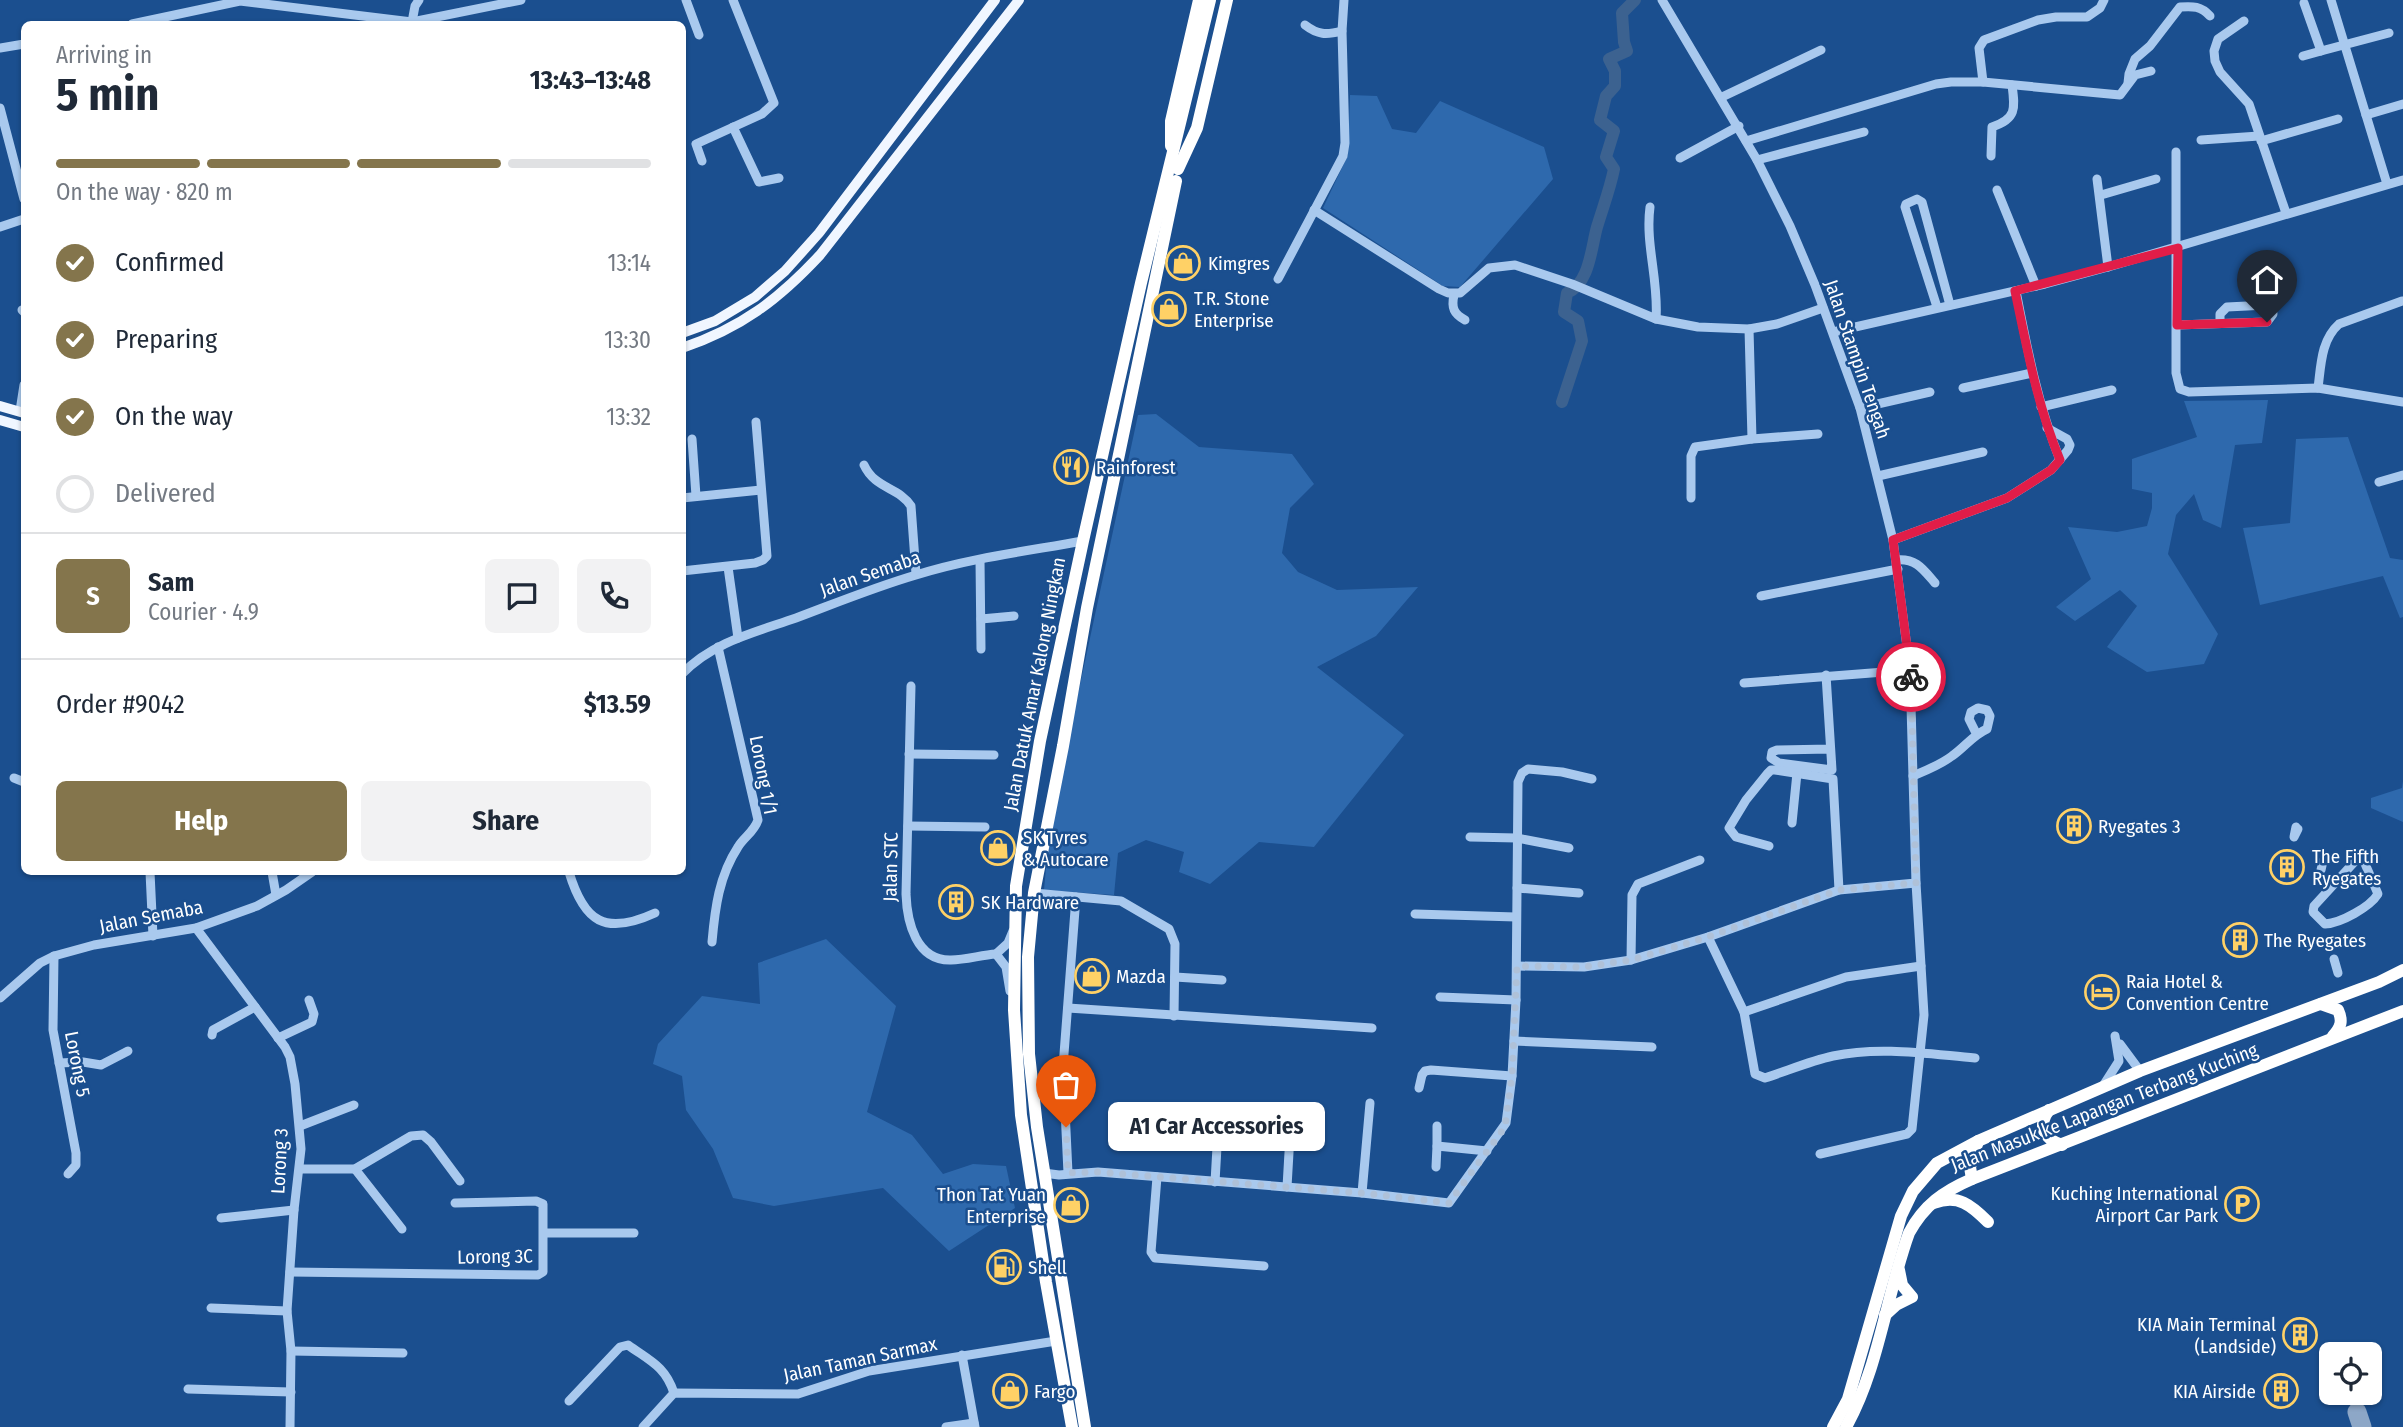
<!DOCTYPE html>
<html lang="en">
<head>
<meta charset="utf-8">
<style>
	body { margin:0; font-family:"Fira Sans Condensed",sans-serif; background:#f2f2f3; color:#1f2937; height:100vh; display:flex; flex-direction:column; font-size:26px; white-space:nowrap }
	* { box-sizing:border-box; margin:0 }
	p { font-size:23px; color:#747a83 }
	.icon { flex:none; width:38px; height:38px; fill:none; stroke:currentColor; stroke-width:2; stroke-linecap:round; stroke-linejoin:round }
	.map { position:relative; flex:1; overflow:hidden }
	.sheet { position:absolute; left:21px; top:21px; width:665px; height:854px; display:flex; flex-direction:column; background:#fff; border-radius:10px; box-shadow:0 2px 5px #0004 }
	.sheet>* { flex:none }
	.controls { position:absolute; left:2319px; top:1342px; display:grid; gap:14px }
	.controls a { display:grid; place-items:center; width:63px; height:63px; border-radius:10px; background:#fff; box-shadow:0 2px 5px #0004; font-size:35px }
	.pin { position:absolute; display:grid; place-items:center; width:60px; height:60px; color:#fff; margin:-72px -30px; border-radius:50% 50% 50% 0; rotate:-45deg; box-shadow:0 0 7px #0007 }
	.pin .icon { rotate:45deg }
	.courier { position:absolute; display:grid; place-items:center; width:70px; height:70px; margin:-35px; border:5px solid #e11d48; border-radius:50%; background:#fff; color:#222; box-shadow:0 2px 9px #0007 }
	.bubble { position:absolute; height:49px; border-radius:10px; background:#fff; box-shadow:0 2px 5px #0004; font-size:23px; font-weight:700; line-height:49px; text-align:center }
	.headline em { font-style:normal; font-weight:700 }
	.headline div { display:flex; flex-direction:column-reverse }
	.headline { display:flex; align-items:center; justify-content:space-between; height:119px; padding:0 35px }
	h1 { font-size:46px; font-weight:700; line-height:52px }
	.bar { display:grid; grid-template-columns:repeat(4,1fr); gap:10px 7px; align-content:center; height:84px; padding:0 35px }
	.bar i { height:9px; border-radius:5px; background:#e0e1e3 }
	.bar .selected { background:#84754c }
	.bar p { grid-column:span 4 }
	.line { display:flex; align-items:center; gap:18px; padding:0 35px; border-top:2px solid #e0e1e3 }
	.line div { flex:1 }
	.round { display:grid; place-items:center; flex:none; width:74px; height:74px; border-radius:10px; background:#f2f2f3 }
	ol { padding:0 35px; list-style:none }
	li { display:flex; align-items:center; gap:21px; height:77px }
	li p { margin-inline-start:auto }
	li .icon { padding:7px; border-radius:50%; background:#84754c; color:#fff; stroke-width:4 }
	li:last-child { color:#747a83 }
	li i { width:38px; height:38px; border:4px solid #e0e1e3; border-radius:50% }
	.cta { display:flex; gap:14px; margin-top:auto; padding:14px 35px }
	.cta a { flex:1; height:80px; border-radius:10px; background:#84754c; color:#fff; font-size:28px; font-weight:700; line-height:80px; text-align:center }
	.cta a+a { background:#f2f2f3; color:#1f2937 }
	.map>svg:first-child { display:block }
	.green { fill:#2e69ad }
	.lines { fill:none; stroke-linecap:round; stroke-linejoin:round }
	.river { stroke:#3c6290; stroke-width:12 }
	.taxiway { stroke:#8da7c7; stroke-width:19 }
	.minor { stroke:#a9c9ee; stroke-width:9 }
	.major { stroke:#f0f6ff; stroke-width:10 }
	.highway { stroke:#fff; stroke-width:12 }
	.done { stroke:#afc1d8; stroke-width:7; stroke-dasharray:0 12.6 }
	.route { stroke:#e11d48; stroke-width:9 }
	.labels { text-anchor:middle; stroke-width:5; stroke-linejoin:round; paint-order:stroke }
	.poi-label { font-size:19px; fill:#fff; stroke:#1b4f8f; text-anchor:start }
	.street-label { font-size:19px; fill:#fff; stroke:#1b4f8f }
</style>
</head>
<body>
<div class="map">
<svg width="2403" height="1427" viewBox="0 0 2403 1427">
	<rect width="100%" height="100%" fill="#1b4f8f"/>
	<g class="green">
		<polygon points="1350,95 1377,96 1392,129 1416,133 1440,101 1544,147 1553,179 1460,287 1443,286 1323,208 1348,155"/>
		<polygon points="2268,400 2262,443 2235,445 2221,528 2203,520 2194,494 2176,515 2168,554 2218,634 2204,664 2147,672 2107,647 2137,606 2120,590 2075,621 2056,607 2091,579 2068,527 2117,532 2147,526 2152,508 2152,493 2132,489 2132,459 2197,437 2184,401"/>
		<polygon points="1156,414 1199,447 1292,454 1314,484 1290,508 1282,553 1298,572 1337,590 1418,587 1376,636 1317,667 1404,735 1314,847 1259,842 1210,884 1179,872 1184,852 1146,840 1118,853 1114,895 1044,890 1050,824 1138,415"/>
		<polygon points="2348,437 2390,558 2403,560 2403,617 2400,618 2383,576 2260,605 2243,528 2290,523 2296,439"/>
		<polygon points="2403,781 2403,822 2371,808 2371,798 2402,788"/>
		<polygon points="826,939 896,1006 867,1112 912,1135 943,1174 973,1164 1006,1166 1015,1208 949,1251 883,1188 774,1206 733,1198 713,1149 686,1110 682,1076 653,1064 658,1044 702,996 760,1004 758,963"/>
	</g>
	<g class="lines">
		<path class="river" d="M1562 402 1582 341 1578 321 1564 312 1567 293C1590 283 1591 248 1597 227 1603 207 1610 189 1614 169L1606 157 1614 131 1600 120 1606 96 1615 86V71L1609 59 1627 51 1624 42 1622 13 1635 0"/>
		<polyline class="taxiway" points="2357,1412 2362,1427"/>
		<g class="minor">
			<polyline points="686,0 699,35"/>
			<polyline points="1662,0 1757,160 1790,226 1815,285 1860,408 1893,540 1910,670 1916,883 1924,1015 1912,1129 1907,1134 1820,1154"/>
			<polyline points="2331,0 2387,184"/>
			<polyline points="2304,3 2321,51 2389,33"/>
			<polyline points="2244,21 2218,39 2214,51 2215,61 2220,72 2249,104 2286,213"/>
			<polyline points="412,22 415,6 419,0"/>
			<polyline points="132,24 240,1 412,22 521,0"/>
			<path d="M1305 25C1318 35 1326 35 1342 31"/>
			<polyline points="0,48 24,44"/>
			<polyline points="2303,56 2321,51"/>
			<polyline points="1983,82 1979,48 1984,40 2038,20 2056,17 2087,17 2100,8 2104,0"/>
			<path d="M2128 83 2129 74 2135 59 2150 46 2180 7C2193 6 2201 6 2210 16"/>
			<polyline points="1722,97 1821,50"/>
			<polyline points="0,108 24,199"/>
			<polyline points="2366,115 2403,104"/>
			<polyline points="733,127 759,182 779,178"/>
			<polyline points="2201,140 2259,136"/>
			<polyline points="1746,141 1936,84 1951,82 1983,82 2120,95 2135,75 2151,71"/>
			<polyline points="2261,141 2338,119"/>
			<polyline points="2176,152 2176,373 2180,389 2189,392 2318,388 2403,402"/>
			<path d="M1991 156 1992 127C2017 119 2015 108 2012 85"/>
			<polyline points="1680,158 1739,126"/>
			<polyline points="1757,160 1864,132"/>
			<polyline points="702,161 696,144 762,114 774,103 733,0"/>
			<polyline points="2097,179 2108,267"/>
			<polyline points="1997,190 2036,286"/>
			<polyline points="2101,195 2156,179"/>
			<path d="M1650 207C1645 244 1659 281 1656 319"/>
			<polyline points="1314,210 1439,289 1448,293 1460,293 1489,268 1515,265 1572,284 1656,319 1698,327 1749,329 1777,324 1823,308"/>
			<polyline points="0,227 24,219"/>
			<polyline points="1278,279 1343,156 1345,143 1342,31 1344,0"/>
			<path d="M2016 291C2027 348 2038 405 2060 460"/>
			<path d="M1454 295C1451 308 1454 314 1465 320"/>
			<polyline points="1937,307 1905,207 1906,204 1917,199 1922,202 1950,305"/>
			<polyline points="22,310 24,312"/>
			<polyline points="2177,325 2267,322 2273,314 2272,308 2267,305 2227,307 2220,314 2220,323"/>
			<polyline points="1749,329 1752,439"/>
			<polyline points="1833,332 2045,284 2108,267 2403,180"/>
			<polyline points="1963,388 2032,373"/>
			<path d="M2318 388C2321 365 2321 340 2339 324L2402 301"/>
			<polyline points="2041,407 2112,390"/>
			<polyline points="1860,408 1930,392"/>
			<polyline points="20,411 24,385"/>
			<polyline points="692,439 696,496"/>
			<path d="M864 465C875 489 899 487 911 506L916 574"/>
			<polyline points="1878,476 1983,452"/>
			<polyline points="2379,482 2403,475"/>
			<polyline points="682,498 761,490"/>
			<polyline points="1691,498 1691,456 1695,447 1752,439 1818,434"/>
			<polyline points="1893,540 2007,498 2051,470 2068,450 2070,445 2067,439 2047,428"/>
			<polyline points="980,560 981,649"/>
			<path d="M1896 560C1916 558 1923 569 1935 583"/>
			<polyline points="728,567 738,638"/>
			<polyline points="682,571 755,563 763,560 767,556 756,422"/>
			<polyline points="1761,596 1898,569"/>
			<polyline points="981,619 1014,616"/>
			<path d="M682 674C712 642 756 632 796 618 836 603 875 587 916 575 970 558 1028 551 1083 541"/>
			<polyline points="1826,675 1832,770 1779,763 1771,758 1772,752 1777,750 1830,749"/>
			<polyline points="1744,683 1910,670"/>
			<path d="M911 686 906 894C907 922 916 961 951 960 966 960 981 955 996 954L1006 967 1010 991"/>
			<polyline points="909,754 994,755"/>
			<path d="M1913 776C1927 770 1940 765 1952 756 1965 747 1973 735 1987 729L1990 716 1987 710 1978 708 1971 712 1969 719 1976 733"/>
			<polyline points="14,778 24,782"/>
			<polyline points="1792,823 1797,773"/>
			<polyline points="908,826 985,827"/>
			<polyline points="2296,827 2294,837 2298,829"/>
			<polyline points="1470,837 1517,838 1569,848"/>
			<polyline points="1769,846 1736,837 1729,828 1746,800 1767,774 1771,770 1775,770 1833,779 1839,890"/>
			<path d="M2358 858 2363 859 2378 894C2370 907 2341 923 2325 924L2313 912 2314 906Z"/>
			<polyline points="2321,870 2323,861"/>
			<polyline points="150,872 153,936"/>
			<polyline points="272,872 276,895"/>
			<path d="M569 872C584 922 605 936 655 913"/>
			<polyline points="1517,888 1579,893"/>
			<polyline points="1034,893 1121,901 1169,929 1175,944 1174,1016"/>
			<polyline points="1415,914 1516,917"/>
			<polyline points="196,928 285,1047 290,1057 295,1084 301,1149 294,1210 287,1311 291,1351 290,1427"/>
			<path d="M1708 937 1744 1012 1755 1074 1765 1078C1787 1071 1810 1061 1833 1056 1880 1046 1928 1054 1975 1058"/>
			<path d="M712 942C715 908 719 876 738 847 744 837 754 832 758 820L718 647"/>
			<polyline points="996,954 1008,943 1013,931"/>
			<polyline points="54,956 53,1030 76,1153 76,1165 68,1174"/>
			<polyline points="2334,959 2338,973"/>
			<polyline points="1631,960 1632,895 1638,884 1700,860"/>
			<polyline points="1517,966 1584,967 1631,960 1708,937 1839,890 1916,883"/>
			<polyline points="1175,977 1222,980"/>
			<polyline points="1440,997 1516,1000"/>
			<polyline points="0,998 40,963 54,956 94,945 196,928 257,906 286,890 312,872"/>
			<polyline points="1068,1008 1372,1028"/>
			<polyline points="1744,1012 1846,977 1921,966"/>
			<polyline points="212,1035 213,1030 255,1007"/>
			<polyline points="278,1038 312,1022 314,1014 309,1000"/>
			<polyline points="1514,1041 1652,1047"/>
			<polyline points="2120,1044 2140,1071"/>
			<polyline points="59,1063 83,1062 101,1065 128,1051"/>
			<polyline points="2103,1086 2119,1061 2115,1036"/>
			<polyline points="1419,1088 1422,1075 1425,1071 1431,1070 1512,1076"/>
			<polyline points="300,1126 354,1105"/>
			<polyline points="1437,1126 1437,1146 1487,1151"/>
			<polyline points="1436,1167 1437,1146"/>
			<polyline points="300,1169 355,1169 411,1136 423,1135 431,1142 460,1181"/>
			<polyline points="355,1169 402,1229"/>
			<polyline points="1044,1173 1059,1175 1098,1172 1362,1193 1449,1203 1506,1123 1512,1076 1516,1000 1518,782 1522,773 1528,769 1562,772 1592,779"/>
			<polyline points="1068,1173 1063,1067 1076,897"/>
			<polyline points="1157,1177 1151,1252 1155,1258 1264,1266"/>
			<polyline points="1215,1182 1219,1112"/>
			<polyline points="1287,1187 1291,1118"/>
			<polyline points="1362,1193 1370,1103"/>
			<polyline points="221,1218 294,1210"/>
			<polyline points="544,1233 634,1233"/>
			<polyline points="290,1272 538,1275 543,1272 543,1204 536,1201 455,1203"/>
			<polyline points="211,1308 287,1311"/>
			<polyline points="291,1351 403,1353"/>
			<polyline points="962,1355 975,1427"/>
			<polyline points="188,1389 291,1392"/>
			<path d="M569 1401 620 1347 628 1345C650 1361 665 1366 674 1393"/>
			<polyline points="643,1427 674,1393 798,1394 869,1371 1056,1341"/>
			<polyline points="946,1427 974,1423"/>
		</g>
		<g class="major">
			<polyline points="682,333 715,321 755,297 785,271 819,233 995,0"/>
			<path d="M682 348C741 328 778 300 820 255L1019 0"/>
			<polyline points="0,406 24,413"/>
			<polyline points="0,420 24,427"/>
		</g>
		<g class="highway">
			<polyline points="1171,146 1171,121 1199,0"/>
			<polyline points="1178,169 1197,128 1227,0"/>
			<path d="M2321 1004 2338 1010C2343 1021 2341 1027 2333 1036"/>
			<path d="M2049 1110C2037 1126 2044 1139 2062 1145"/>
			<polyline points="1972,1179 1970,1167 1978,1141"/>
			<path d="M1934 1203C1958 1194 1971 1205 1988 1222"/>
			<polyline points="1885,1315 1896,1305 1912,1297 1902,1285 1899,1270"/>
			<polyline points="1072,1427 1046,1282 1021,1115 1014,1010 1016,886 1040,741 1083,541 1141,283 1210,0"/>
			<polyline points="1085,1427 1037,1127 1029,1054 1028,957 1034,893 1063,746 1087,608 1176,181"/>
			<polyline points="1833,1427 1848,1399 1901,1216 1913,1191 1937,1163 1978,1141 2140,1071 2379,982 2403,970"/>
			<path d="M1846 1427C1879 1368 1886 1296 1909 1233 1924 1205 1944 1191 1972 1179L2403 1011"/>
		</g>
	</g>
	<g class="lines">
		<polyline class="done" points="1066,1127 1068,1173 1098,1172 1362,1193 1449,1203 1505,1127 1512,1076 1517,966 1584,967 1631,960 1708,937 1839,890 1916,883 1911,677"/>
		<path class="route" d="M1911 677 1893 540 2007 498 2051 470 2060 460C2037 405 2027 348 2015 291L2178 248 2177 325 2267 322"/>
	</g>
	<defs>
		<g id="shop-ring" transform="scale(1.75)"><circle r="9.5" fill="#1b4f8f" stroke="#ffd166" stroke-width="1.5"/><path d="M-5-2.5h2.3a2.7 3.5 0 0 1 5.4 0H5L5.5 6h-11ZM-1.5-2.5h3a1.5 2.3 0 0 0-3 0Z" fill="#ffd166"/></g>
		<g id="restaurant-ring" transform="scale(1.75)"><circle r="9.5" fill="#1b4f8f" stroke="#ffd166" stroke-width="1.5"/><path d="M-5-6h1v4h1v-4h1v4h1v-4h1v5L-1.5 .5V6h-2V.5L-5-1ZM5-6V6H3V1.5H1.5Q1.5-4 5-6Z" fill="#ffd166"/></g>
		<g id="building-ring" transform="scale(1.75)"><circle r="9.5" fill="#1b4f8f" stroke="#ffd166" stroke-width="1.5"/><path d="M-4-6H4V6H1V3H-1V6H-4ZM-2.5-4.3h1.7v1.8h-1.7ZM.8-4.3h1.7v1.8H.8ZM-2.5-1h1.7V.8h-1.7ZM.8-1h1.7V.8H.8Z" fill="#ffd166"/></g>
		<g id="hotel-ring" transform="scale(1.75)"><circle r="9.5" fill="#1b4f8f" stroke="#ffd166" stroke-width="1.5"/><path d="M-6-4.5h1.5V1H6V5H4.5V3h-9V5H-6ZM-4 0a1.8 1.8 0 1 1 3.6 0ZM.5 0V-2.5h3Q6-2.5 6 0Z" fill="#ffd166"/></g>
		<g id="parking-ring" transform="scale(1.75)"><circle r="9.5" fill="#1b4f8f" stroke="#ffd166" stroke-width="1.5"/><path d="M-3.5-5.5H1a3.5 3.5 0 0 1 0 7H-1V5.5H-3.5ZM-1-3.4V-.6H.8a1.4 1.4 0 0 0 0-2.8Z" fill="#ffd166"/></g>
		<g id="fuel-ring" transform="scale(1.75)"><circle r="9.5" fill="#1b4f8f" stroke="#ffd166" stroke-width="1.5"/><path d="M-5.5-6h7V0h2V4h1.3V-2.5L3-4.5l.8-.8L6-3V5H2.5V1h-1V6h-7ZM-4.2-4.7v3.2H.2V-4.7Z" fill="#ffd166"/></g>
	</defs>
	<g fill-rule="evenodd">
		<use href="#shop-ring" x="1183" y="263"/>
		<use href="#shop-ring" x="1169" y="309"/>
		<use href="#restaurant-ring" x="1071" y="467"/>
		<use href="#building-ring" x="2074" y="826"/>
		<use href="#shop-ring" x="998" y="848"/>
		<use href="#building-ring" x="2287" y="867"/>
		<use href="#building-ring" x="956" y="902"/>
		<use href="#building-ring" x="2240" y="940"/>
		<use href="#shop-ring" x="1092" y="976"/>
		<use href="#hotel-ring" x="2102" y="992"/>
		<use href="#parking-ring" x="2242" y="1204"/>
		<use href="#shop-ring" x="1071" y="1205"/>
		<use href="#fuel-ring" x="1004" y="1267"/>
		<use href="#building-ring" x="2300" y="1335"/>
		<use href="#shop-ring" x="1010" y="1391"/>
		<use href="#building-ring" x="2281" y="1391"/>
	</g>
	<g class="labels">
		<g class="poi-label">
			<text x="1208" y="270">Kimgres</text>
			<text x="1194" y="305">T.R. Stone<tspan x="1194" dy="22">Enterprise</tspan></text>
			<text x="1096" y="474">Rainforest</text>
			<text x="2098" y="833">Ryegates 3</text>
			<text x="1023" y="844">SK Tyres<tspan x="1023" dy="22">&amp; Autocare</tspan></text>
			<text x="2312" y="863">The Fifth<tspan x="2312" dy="22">Ryegates</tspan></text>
			<text x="981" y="909">SK Hardware</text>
			<text x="2264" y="947">The Ryegates</text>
			<text x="1116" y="983">Mazda</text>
			<text x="2126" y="988">Raia Hotel &amp;<tspan x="2126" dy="22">Convention Centre</tspan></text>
			<text x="2218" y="1200" text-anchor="end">Kuching International<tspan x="2218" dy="22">Airport Car Park</tspan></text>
			<text x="1046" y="1201" text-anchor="end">Thon Tat Yuan<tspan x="1046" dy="22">Enterprise</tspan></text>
			<text x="1028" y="1274">Shell</text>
			<text x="2276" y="1331" text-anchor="end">KIA Main Terminal<tspan x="2276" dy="22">(Landside)</tspan></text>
			<text x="1034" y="1398">Fargo</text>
			<text x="2256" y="1398" text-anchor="end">KIA Airside</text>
		</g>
		<g class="street-label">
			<text transform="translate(1858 359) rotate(71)" y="7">Jalan Stampin Tengah</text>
			<text transform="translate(870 573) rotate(-19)" y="7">Jalan Semaba</text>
			<text transform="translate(1034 684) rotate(-79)" y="7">Jalan Datuk Amar Kalong Ningkan</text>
			<text transform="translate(764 775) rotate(79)" y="7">Lorong 1/1</text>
			<text transform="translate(890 867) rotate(-89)" y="7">Jalan STC</text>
			<text transform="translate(151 916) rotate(-11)" y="7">Jalan Semaba</text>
			<text transform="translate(78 1064) rotate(79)" y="7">Lorong 5</text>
			<text transform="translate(2104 1107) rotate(-21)" y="7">Jalan Masuk ke Lapangan Terbang Kuching</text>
			<text transform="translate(279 1161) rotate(-87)" y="7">Lorong 3</text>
			<text transform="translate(495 1256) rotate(-1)" y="7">Lorong 3C</text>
			<text transform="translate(860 1359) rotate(-12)" y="7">Jalan Taman Sarmax</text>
		</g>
	</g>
</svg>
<div class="controls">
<a><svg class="icon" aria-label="locate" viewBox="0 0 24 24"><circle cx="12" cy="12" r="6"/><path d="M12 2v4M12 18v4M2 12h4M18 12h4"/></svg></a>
</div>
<div class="pin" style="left:1066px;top:1127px;background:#ea580c"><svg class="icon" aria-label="bag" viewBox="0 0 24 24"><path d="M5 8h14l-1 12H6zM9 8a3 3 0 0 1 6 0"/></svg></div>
<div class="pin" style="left:2267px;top:322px;background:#1f2937"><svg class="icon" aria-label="home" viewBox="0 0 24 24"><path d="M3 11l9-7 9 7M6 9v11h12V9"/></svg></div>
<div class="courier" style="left:1911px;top:677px"><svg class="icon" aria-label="bike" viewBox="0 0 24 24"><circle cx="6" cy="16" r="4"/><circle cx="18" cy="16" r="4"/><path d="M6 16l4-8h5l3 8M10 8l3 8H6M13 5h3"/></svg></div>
<div class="bubble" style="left:1108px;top:1102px;width:217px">A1 Car Accessories</div>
<section class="sheet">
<div class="headline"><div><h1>5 min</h1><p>Arriving in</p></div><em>13:43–13:48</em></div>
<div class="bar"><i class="selected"></i><i class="selected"></i><i class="selected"></i><i></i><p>On the way · 820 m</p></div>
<ol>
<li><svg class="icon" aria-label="check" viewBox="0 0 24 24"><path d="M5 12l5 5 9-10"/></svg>Confirmed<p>13:14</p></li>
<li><svg class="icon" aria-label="check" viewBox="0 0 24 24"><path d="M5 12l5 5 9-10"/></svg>Preparing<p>13:30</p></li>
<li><svg class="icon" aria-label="check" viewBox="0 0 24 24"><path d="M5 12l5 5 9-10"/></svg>On the way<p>13:32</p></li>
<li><i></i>Delivered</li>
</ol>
<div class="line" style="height:126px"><b class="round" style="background:#84754c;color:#fff">S</b><div><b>Sam</b><p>Courier · 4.9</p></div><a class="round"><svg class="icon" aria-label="chat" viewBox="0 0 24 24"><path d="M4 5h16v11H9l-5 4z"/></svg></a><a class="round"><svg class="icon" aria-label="phone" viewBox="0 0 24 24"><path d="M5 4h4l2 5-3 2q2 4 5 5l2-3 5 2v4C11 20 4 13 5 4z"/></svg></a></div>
<div class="line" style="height:91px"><div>Order #9042</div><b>$13.59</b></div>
<div class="cta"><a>Help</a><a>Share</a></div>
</section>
</div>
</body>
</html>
